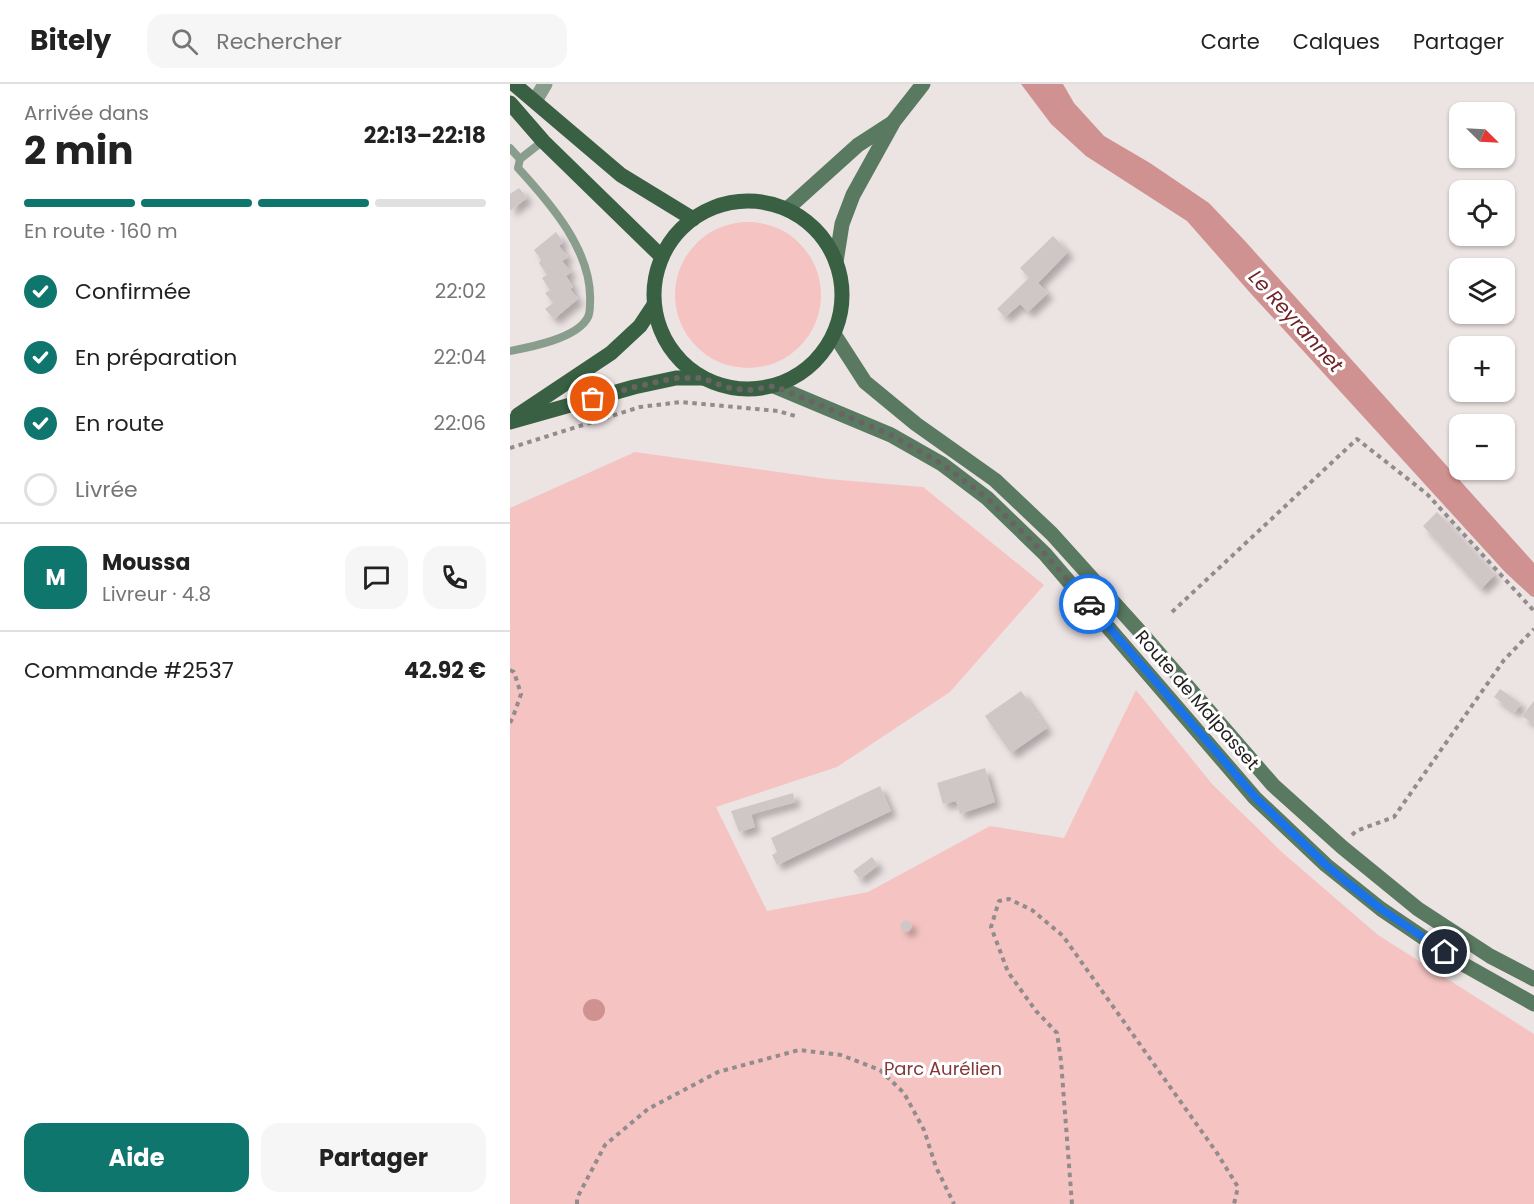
<!DOCTYPE html>
<html lang="fr">
<head>
<meta charset="utf-8">
<style>
	body { margin:0; font-family:Poppins,sans-serif; background:#f6f6f6; color:#222; height:100vh; display:flex; flex-direction:column; font-size:22px; white-space:nowrap }
	* { box-sizing:border-box; margin:0 }
	p { font-size:20px; color:#767676 }
	.icon { flex:none; width:33px; height:33px; fill:none; stroke:currentColor; stroke-width:2; stroke-linecap:round; stroke-linejoin:round }
	.map { position:relative; flex:1; overflow:hidden }
	.details { display:flex; flex-direction:column; background:#fff; width:510px }
	.details>* { flex:none }
	.needle { width:39px; rotate:114deg }
	.fabs { position:absolute; left:939px; top:18px; display:grid; gap:12px }
	.fabs a { display:grid; place-items:center; width:66px; height:66px; border-radius:12px; background:#fff; box-shadow:0 2px 4px #0004; font-size:30px }
	.pin { position:absolute; display:grid; place-items:center; width:51px; height:51px; color:#fff; margin:-26px; border:3px solid #fff; border-radius:50%; box-shadow:0 2px 6px #0007 }
	.courier { position:absolute; display:grid; place-items:center; width:60px; height:60px; margin:-30px; border:4px solid #1a73e8; border-radius:50%; background:#fff; color:#222; box-shadow:0 2px 8px #0007 }
	.summary em { font-style:normal; font-weight:700 }
	.summary div { display:flex; flex-direction:column-reverse }
	.summary { display:flex; align-items:center; justify-content:space-between; height:102px; padding:0 24px }
	h1 { font-size:39px; font-weight:700; line-height:45px }
	.bar { display:grid; grid-template-columns:repeat(4,1fr); gap:9px 6px; align-content:center; height:72px; padding:0 24px }
	.bar i { height:8px; border-radius:4px; background:#e0e0e0 }
	.bar .on { background:#0f766e }
	.bar p { grid-column:span 4 }
	.line { display:flex; align-items:center; gap:15px; padding:0 24px; border-top:2px solid #e0e0e0 }
	.line div { flex:1 }
	.round { display:grid; place-items:center; flex:none; width:63px; height:63px; border-radius:18px; background:#f6f6f6 }
	ol { padding:0 24px; list-style:none }
	li { display:flex; align-items:center; gap:18px; height:66px }
	li p { margin-inline-start:auto }
	li .icon { padding:6px; border-radius:50%; background:#0f766e; color:#fff; stroke-width:4 }
	li:last-child { color:#767676 }
	li i { width:33px; height:33px; border:3px solid #e0e0e0; border-radius:50% }
	.primary-button { display:flex; gap:12px; margin-top:auto; padding:12px 24px }
	.primary-button a { flex:1; height:69px; border-radius:18px; background:#0f766e; color:#fff; font-size:24px; font-weight:700; line-height:69px; text-align:center }
	.primary-button a+a { background:#f6f6f6; color:#222 }
	header { display:flex; align-items:center; gap:36px; box-sizing:border-box; height:84px; padding:0 30px; background:#fff; border-bottom:2px solid #e0e0e0 }
	header strong { font-size:28px }
	nav { display:flex; gap:33px; margin-inline-start:auto; font-size:21px }
	.search { width:420px; height:54px; background:#f6f6f6; display:flex; align-items:center; gap:15px; box-sizing:border-box; padding:0 21px; border-radius:18px; color:#767676; font-size:22px }
	main { display:flex; flex:1; min-height:0 }
	.map>svg:first-child { display:block }
	.green { fill:#f5c4c2 }
	.water { fill:#d09290 }
	.building { fill:#cfc7c6; filter:url(#shadow) }
	.lines { fill:none; stroke-linecap:round; stroke-linejoin:round }
	.path { stroke:#928c8c; stroke-width:4; stroke-dasharray:4.5 4.5; stroke-linecap:butt }
	.lane { stroke:#889d8c; stroke-width:8 }
	.street { stroke:#889d8c; stroke-width:15 }
	.secondary { stroke:#5a7961; stroke-width:15 }
	.primary { stroke:#396043; stroke-width:15 }
	.done { stroke:#696464; stroke-width:6; stroke-dasharray:0 10.8 }
	.route { stroke:#1a73e8; stroke-width:8 }
	.labels { text-anchor:middle; stroke-width:6; stroke-linejoin:round; paint-order:stroke }
	.street-label { font-size:18px; fill:#232020; stroke:#fff }
	.park-label { font-size:18px; fill:#85383a; stroke:#fff }
	.water-label { font-size:20px; font-style:italic; fill:#6f2428; stroke:#fff }
</style>
</head>
<body>
<header>
<strong>Bitely</strong>
<div class="search"><svg class="icon" aria-label="search" viewBox="0 0 24 24"><circle cx="10" cy="10" r="6"/><path d="M15 15l6 6"/></svg>Rechercher</div>
<nav><a>Carte</a><a>Calques</a><a>Partager</a></nav>
</header>
<main>
<section class="details">
<div class="summary"><div><h1>2 min</h1><p>Arrivée dans</p></div><em>22:13–22:18</em></div>
<div class="bar"><i class="on"></i><i class="on"></i><i class="on"></i><i></i><p>En route · 160 m</p></div>
<ol>
<li><svg class="icon" aria-label="check" viewBox="0 0 24 24"><path d="M5 12l5 5 9-10"/></svg>Confirmée<p>22:02</p></li>
<li><svg class="icon" aria-label="check" viewBox="0 0 24 24"><path d="M5 12l5 5 9-10"/></svg>En préparation<p>22:04</p></li>
<li><svg class="icon" aria-label="check" viewBox="0 0 24 24"><path d="M5 12l5 5 9-10"/></svg>En route<p>22:06</p></li>
<li><i></i>Livrée</li>
</ol>
<div class="line" style="height:108px"><b class="round" style="background:#0f766e;color:#fff">M</b><div><b>Moussa</b><p>Livreur · 4.8</p></div><a class="round"><svg class="icon" aria-label="chat" viewBox="0 0 24 24"><path d="M4 5h16v11H9l-5 4z"/></svg></a><a class="round"><svg class="icon" aria-label="phone" viewBox="0 0 24 24"><path d="M5 4h4l2 5-3 2q2 4 5 5l2-3 5 2v4C11 20 4 13 5 4z"/></svg></a></div>
<div class="line" style="height:78px"><div>Commande #2537</div><b>42.92 €</b></div>
<div class="primary-button"><a>Aide</a><a>Partager</a></div>
</section>
<div class="map">
<svg width="1024" height="1120" viewBox="0 0 1024 1120">
	<defs>
		<filter id="shadow"><feDropShadow dx="5.5" dy="5.5" stdDeviation="3" flood-color="#0004"/></filter>
	</defs>
	<rect width="100%" height="100%" fill="#ece3e3"/>
	<g class="green">
		<circle cx="238" cy="211" r="73"/>
		<polygon points="125,368 318,395 413,403 534,501 440,608 327,683 206,723 257,827 358,808 480,742 554,754 626,606 702,700 774,770 868,851 1024,950 1024,1120 0,1120 0,424"/>
	</g>
	<g class="water">
		<polygon points="511,0 553,0 564,19 594,52 640,79 699,119 735,157 1024,479 1024,513 1021,512 995,488 743,212 677,137 576,72 541,40"/>
		<circle cx="84" cy="926" r="11"/>
	</g>
	<g class="building">
		<polygon points="9,104 17,114 0,127 0,110"/>
		<polygon points="46,148 53,158 49,162 58,173 52,177 61,188 56,192 63,203 60,205 68,215 44,235 35,225 43,219 35,209 40,206 32,194 37,191 29,179 31,176 24,166"/>
		<polygon points="543,152 558,168 528,199 538,209 518,228 510,220 495,233 487,225 519,194 510,184"/>
		<polygon points="927,428 985,491 971,505 913,442"/>
		<polygon points="990,605 1011,620 1005,628 984,613"/>
		<polygon points="511,607 537,644 501,669 475,632"/>
		<polygon points="1024,617 1024,640 1012,632"/>
		<polygon points="475,684 485,718 450,730 446,717 433,720 427,699"/>
		<polygon points="370,702 381,727 267,781 262,771 267,768 261,754"/>
		<polygon points="283,709 285,718 241,730 245,743 229,748 221,727"/>
		<polygon points="362,773 368,781 350,795 343,787"/>
		<circle cx="396" cy="842" r="5.5"/>
	</g>
	<g class="lines">
		<g class="path">
			<polyline points="0,364 130,323 171,318 268,327 285,332"/>
			<polyline points="662,528 847,355 917,410 1024,527"/>
			<polyline points="0,586 4,588 11,610 3,633 0,639"/>
			<polyline points="842,751 846,747 884,733 994,576 1024,545"/>
			<polyline points="67,1120 67,1114 95,1061 138,1025 208,988 289,966 331,971 370,986 394,1009 414,1046 426,1083 444,1120"/>
			<polyline points="562,1120 551,977 547,949 526,927 498,888 481,843 489,817 499,815 522,826 553,852 707,1069 728,1103 724,1120"/>
		</g>
		<g class="lane">
			<polyline points="0,64 10,75"/>
			<path d="M0 267C21 263 68 254 78 233 80 229 80 223 80 219 83 168 41 120 8 84L10 75 33 57"/>
		</g>
		<polyline class="street" points="25,17 35,0"/>
		<g class="secondary">
			<polyline points="277,125 348,61 382,39"/>
			<polyline points="326,178 332,140 343,111 384,37 413,0"/>
			<polyline points="324,250 355,298 406,340 485,396 542,450 633,551 763,701 832,763 908,825 980,872 1024,895"/>
			<polyline points="264,302 381,351 432,380 477,414 535,470 745,714 816,781 871,825 951,879 1024,920"/>
		</g>
		<g class="primary">
			<polyline points="4,0 111,91 183,135"/>
			<polyline points="0,19 33,57 152,173"/>
			<circle cx="238" cy="211" r="94"/>
			<polyline points="8,331 101,269 130,242 144,221"/>
			<polyline points="0,338 124,303 166,294 192,294"/>
		</g>
	</g>
	<g class="lines">
		<polyline class="done" points="83,315 124,303 166,294 192,294 215,303 227,305 240,306 264,302 334,331 381,351 432,380 477,414 535,470 579,520"/>
		<polyline class="route" points="579,520 746,714 816,781 834,796 871,825 935,868"/>
	</g>
	<g class="labels">
		<g class="street-label">
			<text transform="translate(687 616) rotate(49)" y="6">Route de Malpasset</text>
		</g>
		<g class="park-label">
			<text x="433" y="991">Parc Aurélien</text>
		</g>
		<g class="water-label">
			<text transform="translate(786 237) rotate(48)" y="7">Le Reyrannet</text>
		</g>
	</g>
</svg>
<div class="fabs">
<a><svg class="needle" viewBox="-14 -14 28 28"><path d="M0-13l5 13h-10z" fill="#e53935"/><path d="M0 13l5-13h-10z" fill="#767676"/></svg></a>
<a><svg class="icon" aria-label="locate" viewBox="0 0 24 24"><circle cx="12" cy="12" r="6"/><path d="M12 2v4M12 18v4M2 12h4M18 12h4"/></svg></a>
<a><svg class="icon" aria-label="layers" viewBox="0 0 24 24"><path d="M12 4l9 5-9 5-9-5zM3 14l9 5 9-5"/></svg></a>
<a>+</a>
<a>−</a>
</div>
<div class="pin" style="left:83px;top:315px;background:#ea580c"><svg class="icon" aria-label="bag" viewBox="0 0 24 24"><path d="M5 8h14l-1 12H6zM9 8a3 3 0 0 1 6 0"/></svg></div>
<div class="pin" style="left:935px;top:868px;background:#1f2937"><svg class="icon" aria-label="home" viewBox="0 0 24 24"><path d="M3 11l9-7 9 7M6 9v11h12V9"/></svg></div>
<div class="courier" style="left:579px;top:520px"><svg class="icon" aria-label="car" viewBox="0 0 24 24"><path d="M5 17H2v-5l4-1 3-4h7l3 4 3 1v5h-3M9 17h6M6 11h13"/><circle cx="7" cy="17" r="2"/><circle cx="17" cy="17" r="2"/></svg></div>
</div>
</main>
</body>
</html>
